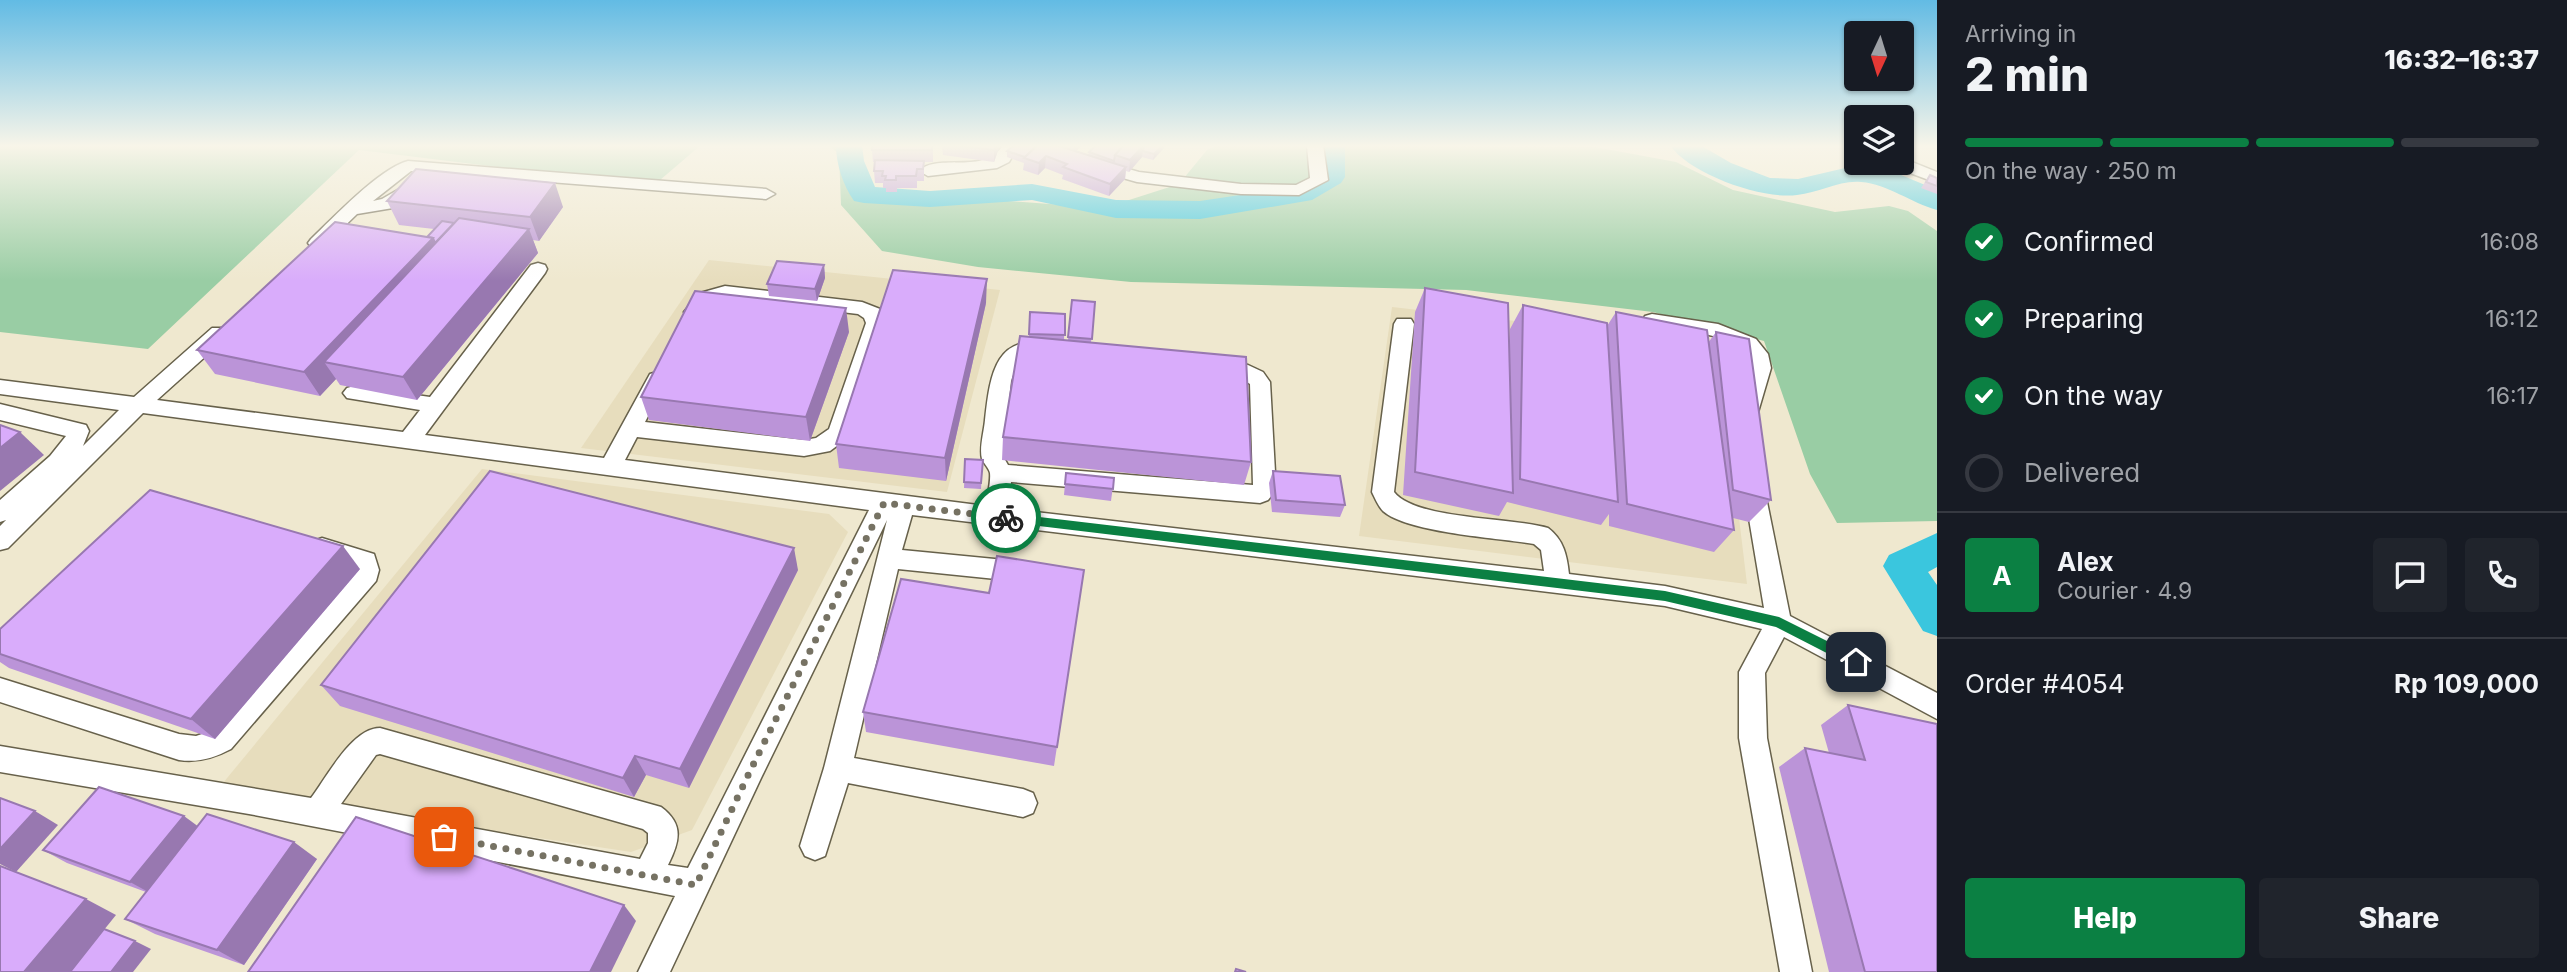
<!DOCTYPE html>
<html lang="en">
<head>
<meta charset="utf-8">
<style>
	body { margin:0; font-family:Inter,sans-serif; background:#20242c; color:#f1f3f6; height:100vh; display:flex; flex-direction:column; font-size:26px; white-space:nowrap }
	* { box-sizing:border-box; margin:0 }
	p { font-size:23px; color:#9ea1a6 }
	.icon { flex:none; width:38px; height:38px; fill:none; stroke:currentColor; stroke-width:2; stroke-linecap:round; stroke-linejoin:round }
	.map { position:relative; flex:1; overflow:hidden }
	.drawer { display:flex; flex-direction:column; background:#171b24; width:630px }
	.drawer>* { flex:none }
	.needle { width:46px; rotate:184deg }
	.controls { position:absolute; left:1844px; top:21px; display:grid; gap:14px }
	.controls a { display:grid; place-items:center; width:70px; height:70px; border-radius:7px; background:#171b24; box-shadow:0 2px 5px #0004; font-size:35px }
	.pin { position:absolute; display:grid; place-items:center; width:60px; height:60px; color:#fff; margin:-30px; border-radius:14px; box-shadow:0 4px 10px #0006 }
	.courier { position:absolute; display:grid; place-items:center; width:70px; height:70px; margin:-35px; border:5px solid #0b8043; border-radius:50%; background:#fff; color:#222; box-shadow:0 2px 9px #0007 }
	.headline em { font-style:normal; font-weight:800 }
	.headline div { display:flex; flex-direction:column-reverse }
	.headline { display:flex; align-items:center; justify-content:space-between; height:119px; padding:0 28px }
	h1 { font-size:46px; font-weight:800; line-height:52px }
	.bar { display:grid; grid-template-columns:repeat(4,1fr); gap:10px 7px; align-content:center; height:84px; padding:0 28px }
	.bar i { height:9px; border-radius:5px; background:#363941 }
	.bar .active { background:#0b8043 }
	.bar p { grid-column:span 4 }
	.line { display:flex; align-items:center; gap:18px; padding:0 28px; border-top:2px solid #363941 }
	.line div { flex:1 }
	.round { display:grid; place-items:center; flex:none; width:74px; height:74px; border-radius:7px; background:#20242c }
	ol { padding:0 28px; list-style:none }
	li { display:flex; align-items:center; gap:21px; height:77px }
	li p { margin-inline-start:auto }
	li .icon { padding:7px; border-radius:50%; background:#0b8043; color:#fff; stroke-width:4 }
	li:last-child { color:#9ea1a6 }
	li i { width:38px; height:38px; border:4px solid #363941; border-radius:50% }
	.button { display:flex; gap:14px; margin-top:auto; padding:14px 28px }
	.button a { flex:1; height:80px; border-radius:7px; background:#0b8043; color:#fff; font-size:28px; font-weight:800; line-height:80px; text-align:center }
	.button a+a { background:#20242c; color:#f1f3f6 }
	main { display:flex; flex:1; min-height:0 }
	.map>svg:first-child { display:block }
	.built { fill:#e7ddbd }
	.green { fill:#99cda4 }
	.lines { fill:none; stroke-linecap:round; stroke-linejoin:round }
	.river { fill:#3ac6de; fill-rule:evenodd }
	.minor-casing { stroke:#67614b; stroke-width:3 }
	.minor { fill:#fff; fill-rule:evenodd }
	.wall { fill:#bb94d8 }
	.shaded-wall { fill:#9878b0 }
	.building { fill:#d9acfb; stroke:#9878b0; stroke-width:2 }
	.route { fill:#0b8043 }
	.done { stroke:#767263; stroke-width:7; stroke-dasharray:0 12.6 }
</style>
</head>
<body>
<main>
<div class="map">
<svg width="1937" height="972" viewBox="0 0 1937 972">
	<rect width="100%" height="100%" fill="#efe8cf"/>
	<g class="built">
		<polygon points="709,260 1000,290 947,492 581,448"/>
		<polygon points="1392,307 1718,344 1747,584 1359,536"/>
		<polygon points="482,469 829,514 848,532 692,830 631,852 218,789"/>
	</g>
	<g class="green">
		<polygon points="0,145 701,145 653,186 359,150 148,349 0,332"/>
		<polygon points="828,145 860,145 858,153 872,186 881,194 914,200 995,200 1104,208 1179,184 1207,150 1217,145 1595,147 1676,162 1733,190 1835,212 1889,206 1908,211 1937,231 1937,521 1837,523 1810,474 1764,341 1653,312 1466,290 1131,282 978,267 882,251 841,205 839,154"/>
	</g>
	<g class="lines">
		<g class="river">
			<path d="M836 145H862L864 161 875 187 930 191 1032 184 1116 200 1200 201 1294 187 1317 173 1319 145H1345V177L1341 183 1312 200 1200 219 1116 218 1032 200 930 207 864 203 854 201C843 185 836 164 836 145Z"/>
			<path d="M1670 145H1700L1731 163 1770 178 1798 179 1858 165 1894 172 1937 190V210C1911 203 1888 184 1861 182 1839 180 1819 193 1797 195 1763 200 1689 174 1670 145Z"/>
			<polygon points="1937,533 1937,567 1928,572 1937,585 1937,636 1923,631 1883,566 1889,555"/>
		</g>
		<g class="minor-casing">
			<g id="minor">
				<path d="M1003 145H1019L1009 162 997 168 928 176 919 171C938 152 984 176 1003 145Z"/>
				<polygon points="1307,145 1323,145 1328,180 1299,195 1241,194 1137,182 1091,169 1089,165 1097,160 1139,172 1241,184 1296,185 1310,178"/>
				<polygon points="1902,158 1937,172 1937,183 1894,167 1892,163 1902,163"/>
				<path d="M408 161 766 189 775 194 766 199 411 171 373 201 382 199 413 181 419 182 422 186 419 190 393 208 357 214 323 247H311L308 243 311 239C333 218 380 168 408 161Z"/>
				<path d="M538 263 545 265 547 269 545 273 425 435 604 458 650 374 657 372 664 374 667 379 645 422 804 440 816 438 829 429 866 323 864 318 858 314 725 298 710 305 701 317H687L684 312 700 293 725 286 862 302 880 309 886 323 846 439 830 451 804 456 637 437 625 460 986 506C987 496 991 483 990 473 989 468 984 464 982 459 979 448 984 432 985 420 990 374 996 329 1055 346L1058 351 1055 356 1025 357 1017 363 1011 381 1004 446V458L1008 465 1253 485 1250 384 1237 376 1211 372 1208 367 1211 362 1224 360 1248 365 1263 372 1270 382 1276 490 1268 500 1260 503 1011 482 1009 509 1544 571 1541 550 1534 544C1500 538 1408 533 1383 511 1378 506 1375 498 1372 492L1394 324 1397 319H1411L1414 324 1394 492C1415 520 1513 517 1548 528 1564 540 1567 556 1569 574L1665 586 1764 608 1743 483 1746 477 1754 474 1762 477 1790 616 1937 693V719L1784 637 1765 673 1767 738 1812 972H1780L1739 738V672L1762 629 1665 606 912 515 902 550 1026 562 1035 565 1038 572 1035 579 1026 582 898 569 854 758 1023 789 1033 793 1037 803 1033 813 1023 817 848 783 825 856 815 860 805 856 800 846 824 768 887 520 761 778 670 972H638L675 896 249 814 0 772V746L311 798C327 777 352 728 380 728L661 807C684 824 680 841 668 865L688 868 869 510 143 413 8 548 0 550V526L6 520 0 522V500L50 456 66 436 0 420V404L86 425 89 431 83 446 119 410 0 394V380L134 397 212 328H226L229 333 226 338 157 400 403 432 420 410 347 398 343 393 347 388 354 386 430 397 531 265ZM380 754 643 829 648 833V843L640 859 341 804 376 755Z"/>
				<path d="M1652 314 1718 324 1756 339 1768 354 1771 368 1756 419 1748 422 1740 419 1737 414C1740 404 1751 374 1750 367 1748 328 1672 333 1645 326L1642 321 1645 316Z"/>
				<path d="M322 538 374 554 379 570 376 581 231 749C214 758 198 763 179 760L0 702V678L179 734 196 736 211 731 353 576 354 568 314 555 310 548 314 541Z"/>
			</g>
		</g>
		<use href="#minor" class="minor"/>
	</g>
	<g class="wall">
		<polygon points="933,145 933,162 924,162 924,181 917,181 917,188 897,188 897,192 886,192 886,188 883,188 883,183 875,183 874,171 875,162 873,162 872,150"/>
		<polygon points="942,145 1000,145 994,162 943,155"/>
		<polygon points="1037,145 1082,145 1076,151 1088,155 1089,152 1164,148 1153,160 1142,157 1129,172 1126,171 1125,179 1109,196 1062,179 1063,175 1045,168 1038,175 1023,170 1024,163 1007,157 1007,151"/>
		<polygon points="1930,175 1937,178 1937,194 1921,188"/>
		<polygon points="387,201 563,207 539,241 533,240 538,253 417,400 340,385 336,379 320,396 215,374 197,350 427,237 434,229 399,225"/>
		<polygon points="824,265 825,278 817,301 769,296 767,284"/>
		<polygon points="1425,288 1510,361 1510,329 1523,305 1607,326 1616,312 1708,343 1716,332 1771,500 1749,522 1733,518 1734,530 1714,552 1609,526 1609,514 1601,525 1507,502 1499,516 1403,495 1415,312"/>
		<polygon points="1072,300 1095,302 1091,342 1251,462 1244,485 1002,460 1003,437 1029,336 1030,312 1065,314 1064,340 1068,340"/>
		<polygon points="986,303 946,481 839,468 836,444"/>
		<polygon points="849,332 810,441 649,420 641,397"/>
		<polygon points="965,459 983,460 981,489 964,488"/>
		<polygon points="1273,471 1345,505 1340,517 1272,512 1269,483"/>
		<polygon points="1066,473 1114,478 1111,501 1064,495"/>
		<polygon points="360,569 215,739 9,668 0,662 0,629"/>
		<polygon points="798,570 689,788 646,775 634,797 340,706 321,685"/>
		<polygon points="1084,570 1054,766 866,732 863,712 989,593"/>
		<polygon points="1848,705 1937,972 1829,972 1779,767 1805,748 1829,753 1821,725"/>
		<polygon points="198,826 317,859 244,965 155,934 125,919 146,892 67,863 43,850"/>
	</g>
	<g class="shaded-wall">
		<polygon points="996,145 1000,145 994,162 994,150"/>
		<polygon points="1074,145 1082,145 1073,154"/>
		<polygon points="1144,145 1142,157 1129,172 1130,160"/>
		<polygon points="1163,145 1165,145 1164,148 1153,160 1154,154"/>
		<polygon points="1046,156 1045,168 1038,175 1039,163"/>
		<polygon points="1126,167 1125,179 1109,196 1110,184"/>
		<polygon points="555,183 563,207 539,241 530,217"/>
		<polygon points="529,229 538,253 417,400 403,377"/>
		<polygon points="433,238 444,262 324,362 336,379 320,396 304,372"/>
		<polygon points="824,265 825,278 817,301 815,289"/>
		<polygon points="987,279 986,303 946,481 945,458"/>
		<polygon points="846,308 849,332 810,441 806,417"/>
		<polygon points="20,432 44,455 0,491 0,448"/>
		<polygon points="343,546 360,569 215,739 191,719"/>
		<polygon points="794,548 798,570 689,788 680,769"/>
		<polygon points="635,756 646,775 634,797 623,778"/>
		<polygon points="35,811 58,825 16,872 0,864 0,849"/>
		<polygon points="184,816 203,830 152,894 130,882"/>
		<polygon points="294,842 317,859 244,965 217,950"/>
		<polygon points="86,899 116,915 70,972 24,972"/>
		<polygon points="624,905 636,921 611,972 590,972"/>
		<polygon points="135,941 151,949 133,972 111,972"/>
	</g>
	<g class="building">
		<polygon points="873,145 932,145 932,150 872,150"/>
		<polygon points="954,145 996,145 994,150"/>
		<polygon points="1014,145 1037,145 1025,157 1007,151"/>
		<polygon points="1038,145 1056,145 1126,167 1110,184 1063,167 1067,164 1046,156 1039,163 1024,158"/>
		<polygon points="1096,145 1124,145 1115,155 1114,161 1089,152"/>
		<polygon points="1124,145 1144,145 1130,160 1115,155"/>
		<polygon points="1144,145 1163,145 1154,154 1143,151"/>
		<polygon points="875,160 924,161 923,169 917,169 916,176 896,176 896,180 885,180 886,176 882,176 883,171 874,171"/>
		<polygon points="416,169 555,183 530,217 387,201"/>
		<polygon points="1930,175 1937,178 1937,186 1926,182"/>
		<polygon points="459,218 529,229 403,377 324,362"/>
		<polygon points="442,221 454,223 435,243 433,238 427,237"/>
		<polygon points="335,222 433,238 304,372 197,350"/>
		<polygon points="777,261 824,265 815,289 767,284"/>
		<polygon points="893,270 987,279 945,458 836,444"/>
		<polygon points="1425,288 1508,303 1513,493 1415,472"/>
		<polygon points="695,291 846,308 806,417 641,397"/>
		<polygon points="1072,300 1095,302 1092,339 1068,337"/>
		<polygon points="1523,305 1607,323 1618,502 1520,479"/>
		<polygon points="1030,312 1065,314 1065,335 1029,334"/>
		<polygon points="1616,312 1707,330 1734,530 1627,504"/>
		<polygon points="1716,332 1749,339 1771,500 1733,490"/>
		<polygon points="1020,336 1246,357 1251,462 1003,437"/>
		<polygon points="0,425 20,432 0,448"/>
		<polygon points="965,459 983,460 981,483 964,482"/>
		<polygon points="490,471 794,548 680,769 635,756 623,778 321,685"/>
		<polygon points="1273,471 1340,476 1345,505 1276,500"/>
		<polygon points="1066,473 1114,478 1113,489 1065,484"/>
		<polygon points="150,490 343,546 191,719 0,654 0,629"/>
		<polygon points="997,556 1084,570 1057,747 863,712 901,579 989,593"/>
		<polygon points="1848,705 1937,724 1937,972 1865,972 1805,748 1865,760"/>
		<polygon points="99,787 184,816 130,882 43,850"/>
		<polygon points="0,798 35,811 0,849"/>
		<polygon points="207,814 294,842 217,950 125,919"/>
		<polygon points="356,817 624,905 590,972 248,972"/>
		<polygon points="0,866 86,899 24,972 0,972"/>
		<polygon points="104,929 135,941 111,972 70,972"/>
		<polygon points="1236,969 1246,972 1235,972"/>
	</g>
	<linearGradient id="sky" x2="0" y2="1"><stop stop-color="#62bbe4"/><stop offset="0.52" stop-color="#f8f5e9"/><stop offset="1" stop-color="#f8f5e9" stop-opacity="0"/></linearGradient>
	<rect width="1937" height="281" fill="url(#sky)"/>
	<polygon class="route" points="1006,513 1665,591 1779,617 1861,658 1863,662 1856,668 1852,666 1776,627 1665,601 1006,522 1000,518"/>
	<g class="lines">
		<polyline class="done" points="444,837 696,885 751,769 884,503 1006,518"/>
	</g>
</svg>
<div class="controls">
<a><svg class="needle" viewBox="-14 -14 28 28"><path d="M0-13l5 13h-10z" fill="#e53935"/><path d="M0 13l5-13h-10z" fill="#9ea1a6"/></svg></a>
<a><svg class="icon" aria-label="layers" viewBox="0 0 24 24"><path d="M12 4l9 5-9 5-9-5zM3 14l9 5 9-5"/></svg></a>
</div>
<div class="pin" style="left:444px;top:837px;background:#ea580c"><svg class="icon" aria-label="bag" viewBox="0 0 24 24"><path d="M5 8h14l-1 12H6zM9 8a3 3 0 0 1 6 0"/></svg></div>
<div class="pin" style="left:1856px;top:662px;background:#1f2937"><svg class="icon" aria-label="home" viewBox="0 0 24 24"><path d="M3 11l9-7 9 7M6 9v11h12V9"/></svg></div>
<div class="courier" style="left:1006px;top:518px"><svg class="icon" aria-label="bike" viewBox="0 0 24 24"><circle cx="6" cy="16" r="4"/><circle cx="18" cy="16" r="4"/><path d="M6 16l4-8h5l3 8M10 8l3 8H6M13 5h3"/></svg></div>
</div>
<section class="drawer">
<div class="headline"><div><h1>2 min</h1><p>Arriving in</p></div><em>16:32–16:37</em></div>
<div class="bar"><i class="active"></i><i class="active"></i><i class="active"></i><i></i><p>On the way · 250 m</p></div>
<ol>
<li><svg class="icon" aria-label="check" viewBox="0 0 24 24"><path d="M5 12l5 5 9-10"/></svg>Confirmed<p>16:08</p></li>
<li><svg class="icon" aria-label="check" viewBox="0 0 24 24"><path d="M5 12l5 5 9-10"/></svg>Preparing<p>16:12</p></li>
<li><svg class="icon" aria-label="check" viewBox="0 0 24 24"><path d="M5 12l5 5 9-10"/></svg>On the way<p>16:17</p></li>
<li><i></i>Delivered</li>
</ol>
<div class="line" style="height:126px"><b class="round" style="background:#0b8043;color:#fff">A</b><div><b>Alex</b><p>Courier · 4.9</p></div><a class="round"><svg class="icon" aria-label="chat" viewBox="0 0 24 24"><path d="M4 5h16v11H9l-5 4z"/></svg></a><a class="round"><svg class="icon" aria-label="phone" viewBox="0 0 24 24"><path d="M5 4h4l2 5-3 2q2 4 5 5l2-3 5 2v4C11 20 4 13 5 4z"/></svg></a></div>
<div class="line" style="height:91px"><div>Order #4054</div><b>Rp 109,000</b></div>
<div class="button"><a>Help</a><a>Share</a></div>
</section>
</main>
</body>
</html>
